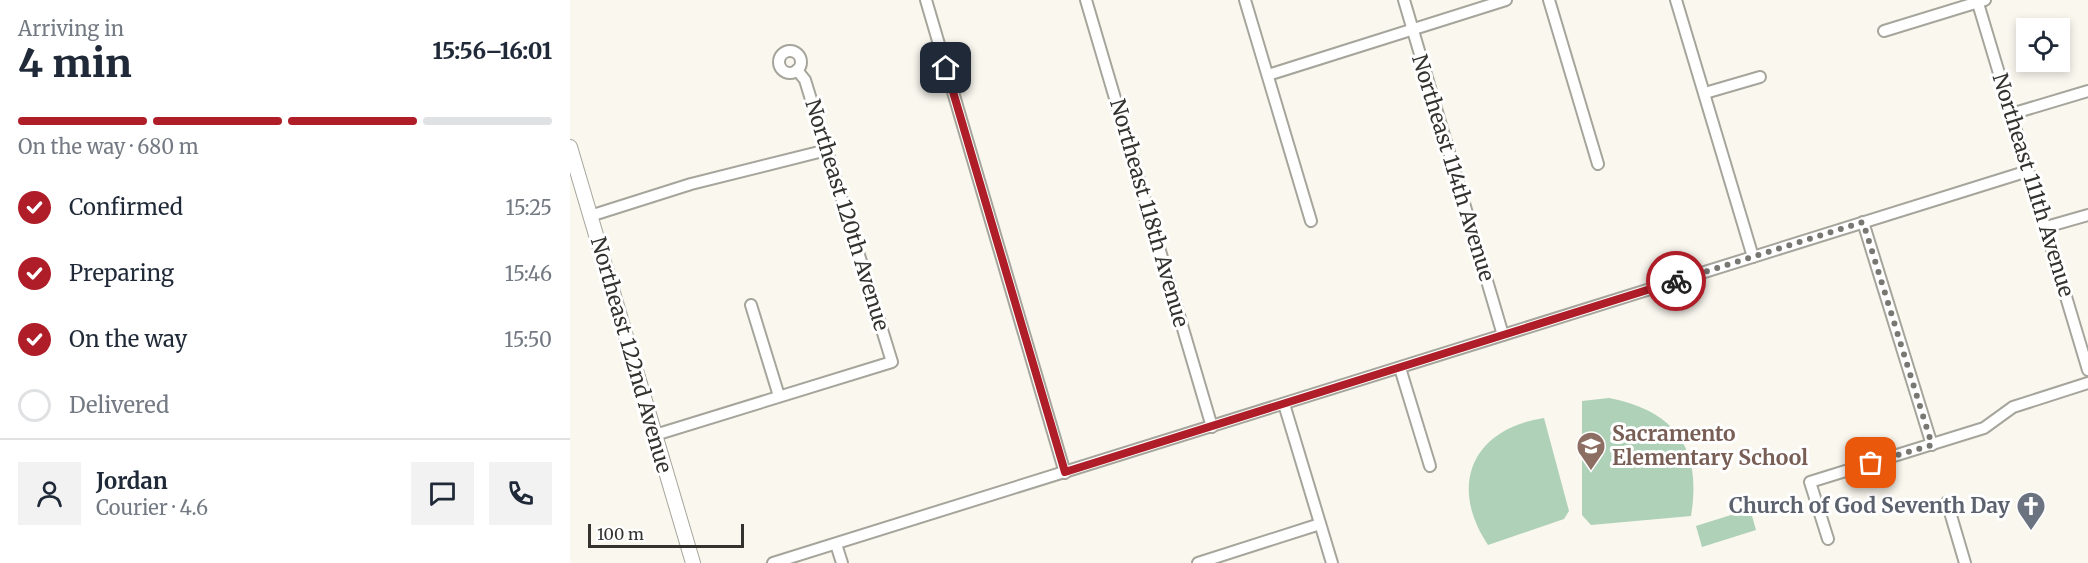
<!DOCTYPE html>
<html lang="en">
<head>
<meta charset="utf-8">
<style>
	body { margin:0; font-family:Merriweather,serif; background:#f2f2f3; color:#1f2937; height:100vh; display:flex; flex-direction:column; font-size:22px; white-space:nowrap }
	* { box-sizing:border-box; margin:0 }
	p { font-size:20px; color:#747a83 }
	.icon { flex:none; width:33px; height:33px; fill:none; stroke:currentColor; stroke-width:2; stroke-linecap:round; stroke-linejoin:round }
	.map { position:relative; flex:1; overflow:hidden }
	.drawer { display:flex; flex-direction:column; background:#fff; width:570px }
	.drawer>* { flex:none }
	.tools { position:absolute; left:1446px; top:18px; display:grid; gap:12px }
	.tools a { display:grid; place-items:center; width:54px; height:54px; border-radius:0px; background:#fff; box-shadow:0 3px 9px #0003; font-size:30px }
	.scale { position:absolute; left:18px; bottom:15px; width:156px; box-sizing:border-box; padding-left:6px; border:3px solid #33322f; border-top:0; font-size:16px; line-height:21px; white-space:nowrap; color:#33322f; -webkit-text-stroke:4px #fff; paint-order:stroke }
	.pin { position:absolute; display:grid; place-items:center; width:51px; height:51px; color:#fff; margin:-26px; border-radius:12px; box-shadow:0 3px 9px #0006 }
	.courier { position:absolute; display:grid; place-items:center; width:60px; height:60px; margin:-30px; border:4px solid #af1d28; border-radius:50%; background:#fff; color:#222; box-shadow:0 2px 8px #0007 }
	.summary em { font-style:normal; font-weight:800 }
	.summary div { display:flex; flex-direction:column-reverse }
	.summary { display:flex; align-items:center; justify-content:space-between; height:102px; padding:0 18px }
	h1 { font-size:39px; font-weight:800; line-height:45px }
	.bar { display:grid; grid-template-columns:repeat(4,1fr); gap:9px 6px; align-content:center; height:72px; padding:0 18px }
	.bar i { height:8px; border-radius:4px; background:#e0e1e3 }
	.bar .on { background:#af1d28 }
	.bar p { grid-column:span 4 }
	.line { display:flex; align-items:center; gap:15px; padding:0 18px; border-top:2px solid #e0e1e3 }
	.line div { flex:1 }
	.round { display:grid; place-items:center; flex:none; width:63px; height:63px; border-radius:0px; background:#f2f2f3 }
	ol { padding:0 18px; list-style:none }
	li { display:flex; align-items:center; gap:18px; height:66px }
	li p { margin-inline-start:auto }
	li .icon { padding:6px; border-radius:50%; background:#af1d28; color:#fff; stroke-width:4 }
	li:last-child { color:#747a83 }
	li i { width:33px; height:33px; border:3px solid #e0e1e3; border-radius:50% }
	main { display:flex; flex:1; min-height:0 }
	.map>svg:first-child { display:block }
	.green { fill:#aed1b8 }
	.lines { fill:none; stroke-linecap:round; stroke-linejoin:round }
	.minor-casing { stroke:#a6a59c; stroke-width:14 }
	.major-casing { stroke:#a6a59c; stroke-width:16 }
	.minor { stroke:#fff; stroke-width:10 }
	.major { stroke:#fff; stroke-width:14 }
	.done { stroke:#787772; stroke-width:6; stroke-dasharray:0 10.8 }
	.route { stroke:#af1d28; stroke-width:8 }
	.labels { text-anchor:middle; stroke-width:6; stroke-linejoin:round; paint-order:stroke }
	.street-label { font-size:21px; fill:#33322f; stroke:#fff }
	.education-label { font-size:21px; font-weight:bold; fill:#785e54; stroke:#fff; text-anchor:start }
	.worship-label { font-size:21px; font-weight:bold; fill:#5b616d; stroke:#fff; text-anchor:end }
</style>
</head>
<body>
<main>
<section class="drawer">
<div class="summary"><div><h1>4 min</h1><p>Arriving in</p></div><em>15:56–16:01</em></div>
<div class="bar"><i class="on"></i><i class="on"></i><i class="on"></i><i></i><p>On the way · 680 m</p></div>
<ol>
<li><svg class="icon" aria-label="check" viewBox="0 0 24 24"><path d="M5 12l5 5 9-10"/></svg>Confirmed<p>15:25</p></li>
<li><svg class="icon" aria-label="check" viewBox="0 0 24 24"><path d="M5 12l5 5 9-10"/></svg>Preparing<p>15:46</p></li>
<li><svg class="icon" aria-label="check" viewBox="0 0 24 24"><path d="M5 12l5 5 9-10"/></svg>On the way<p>15:50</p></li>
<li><i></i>Delivered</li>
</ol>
<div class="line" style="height:108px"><a class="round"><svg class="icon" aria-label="person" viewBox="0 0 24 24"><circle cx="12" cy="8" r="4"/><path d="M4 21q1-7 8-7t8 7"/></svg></a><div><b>Jordan</b><p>Courier · 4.6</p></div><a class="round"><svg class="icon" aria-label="chat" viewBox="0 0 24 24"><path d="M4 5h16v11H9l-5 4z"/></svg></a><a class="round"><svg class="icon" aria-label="phone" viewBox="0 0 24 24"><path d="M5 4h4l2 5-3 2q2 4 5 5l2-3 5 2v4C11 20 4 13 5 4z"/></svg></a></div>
</section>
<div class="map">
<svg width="1518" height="563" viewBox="0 0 1518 563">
	<rect width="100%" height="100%" fill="#f9f7ee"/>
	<g class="green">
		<path d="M1039 398C1106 411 1132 449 1121 516L1021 525 1012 515V401Z"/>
		<path d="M974 418 999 511 994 519 918 545C878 485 902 429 974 418Z"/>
		<polygon points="1180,509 1186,530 1132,547 1126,526"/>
	</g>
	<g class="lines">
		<g class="minor-casing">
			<g id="minor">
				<polyline points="356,0 495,473"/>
				<polyline points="516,0 642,427"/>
				<polyline points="675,0 741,221"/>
				<polyline points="834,0 933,335"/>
				<polyline points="979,0 1028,164"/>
				<polyline points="1106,0 1183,257"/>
				<polyline points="1407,0 1518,370"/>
				<polyline points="1314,31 1415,0"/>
				<circle cx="220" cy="62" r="11"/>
				<polyline points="698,75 936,0"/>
				<polyline points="1135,93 1190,77"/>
				<polyline points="1441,114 1518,91"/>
				<polyline points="20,216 121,184 257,150"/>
				<polyline points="1293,222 1362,445"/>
				<polyline points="1476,227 1518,215"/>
				<polyline points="181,305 209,396"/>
				<polyline points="830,368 860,466"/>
				<polyline points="714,404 762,563"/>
				<polyline points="85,435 322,362 235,80 227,70"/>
				<polyline points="1377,502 1395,563"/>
				<polyline points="1258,539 1240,482 1414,428 1443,407 1518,383"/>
				<polyline points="266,544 272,563"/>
				<polyline points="203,563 1458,171"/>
				<polyline points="628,563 750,524"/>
			</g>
		</g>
		<g class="major-casing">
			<polyline id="major" points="0,147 123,563"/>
		</g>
		<use href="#minor" class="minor"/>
		<use href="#major" class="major"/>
	</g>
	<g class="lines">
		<polyline class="done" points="1106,281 1293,222 1362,445 1301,463"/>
		<polyline class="route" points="376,68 495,472 1106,281"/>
	</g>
	<defs>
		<g id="school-pin" transform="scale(1.5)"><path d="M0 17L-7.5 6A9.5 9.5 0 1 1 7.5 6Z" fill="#8d6e63" stroke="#fff"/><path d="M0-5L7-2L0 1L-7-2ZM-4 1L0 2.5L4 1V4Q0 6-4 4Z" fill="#fff"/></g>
		<g id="church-pin" transform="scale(1.5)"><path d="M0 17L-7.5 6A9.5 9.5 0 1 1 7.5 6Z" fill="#6b7280" stroke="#fff"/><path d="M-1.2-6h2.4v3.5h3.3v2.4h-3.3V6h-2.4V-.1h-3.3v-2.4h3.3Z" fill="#fff"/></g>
	</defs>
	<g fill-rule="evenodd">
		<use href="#school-pin" x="1021" y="446"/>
		<use href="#church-pin" x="1461" y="506"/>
	</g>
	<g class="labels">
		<g class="street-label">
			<text transform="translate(883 168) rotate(73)" y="7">Northeast 114th Avenue</text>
			<text transform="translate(1463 185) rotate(73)" y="7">Northeast 111th Avenue</text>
			<text transform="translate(579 213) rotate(74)" y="7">Northeast 118th Avenue</text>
			<text transform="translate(277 215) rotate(73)" y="7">Northeast 120th Avenue</text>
			<text transform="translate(61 355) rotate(74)" y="7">Northeast 122nd Avenue</text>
		</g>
		<g class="education-label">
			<text x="1042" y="441">Sacramento<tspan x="1042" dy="24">Elementary School</tspan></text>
		</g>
		<g class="worship-label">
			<text x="1440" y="513">Church of God Seventh Day</text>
		</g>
	</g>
</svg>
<div class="tools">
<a><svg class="icon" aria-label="locate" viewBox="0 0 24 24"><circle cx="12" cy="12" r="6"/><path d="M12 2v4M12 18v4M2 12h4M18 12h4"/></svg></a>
</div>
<div class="scale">100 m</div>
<div class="pin" style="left:1301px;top:463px;background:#ea580c"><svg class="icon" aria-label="bag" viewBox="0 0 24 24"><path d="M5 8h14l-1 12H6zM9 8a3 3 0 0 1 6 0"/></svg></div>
<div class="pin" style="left:376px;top:68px;background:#1f2937"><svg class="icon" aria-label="home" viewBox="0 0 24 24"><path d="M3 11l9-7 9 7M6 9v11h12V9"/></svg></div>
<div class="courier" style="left:1106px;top:281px"><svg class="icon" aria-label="bike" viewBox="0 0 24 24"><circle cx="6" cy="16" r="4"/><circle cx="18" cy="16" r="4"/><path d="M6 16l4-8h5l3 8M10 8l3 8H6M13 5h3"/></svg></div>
</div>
</main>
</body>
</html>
